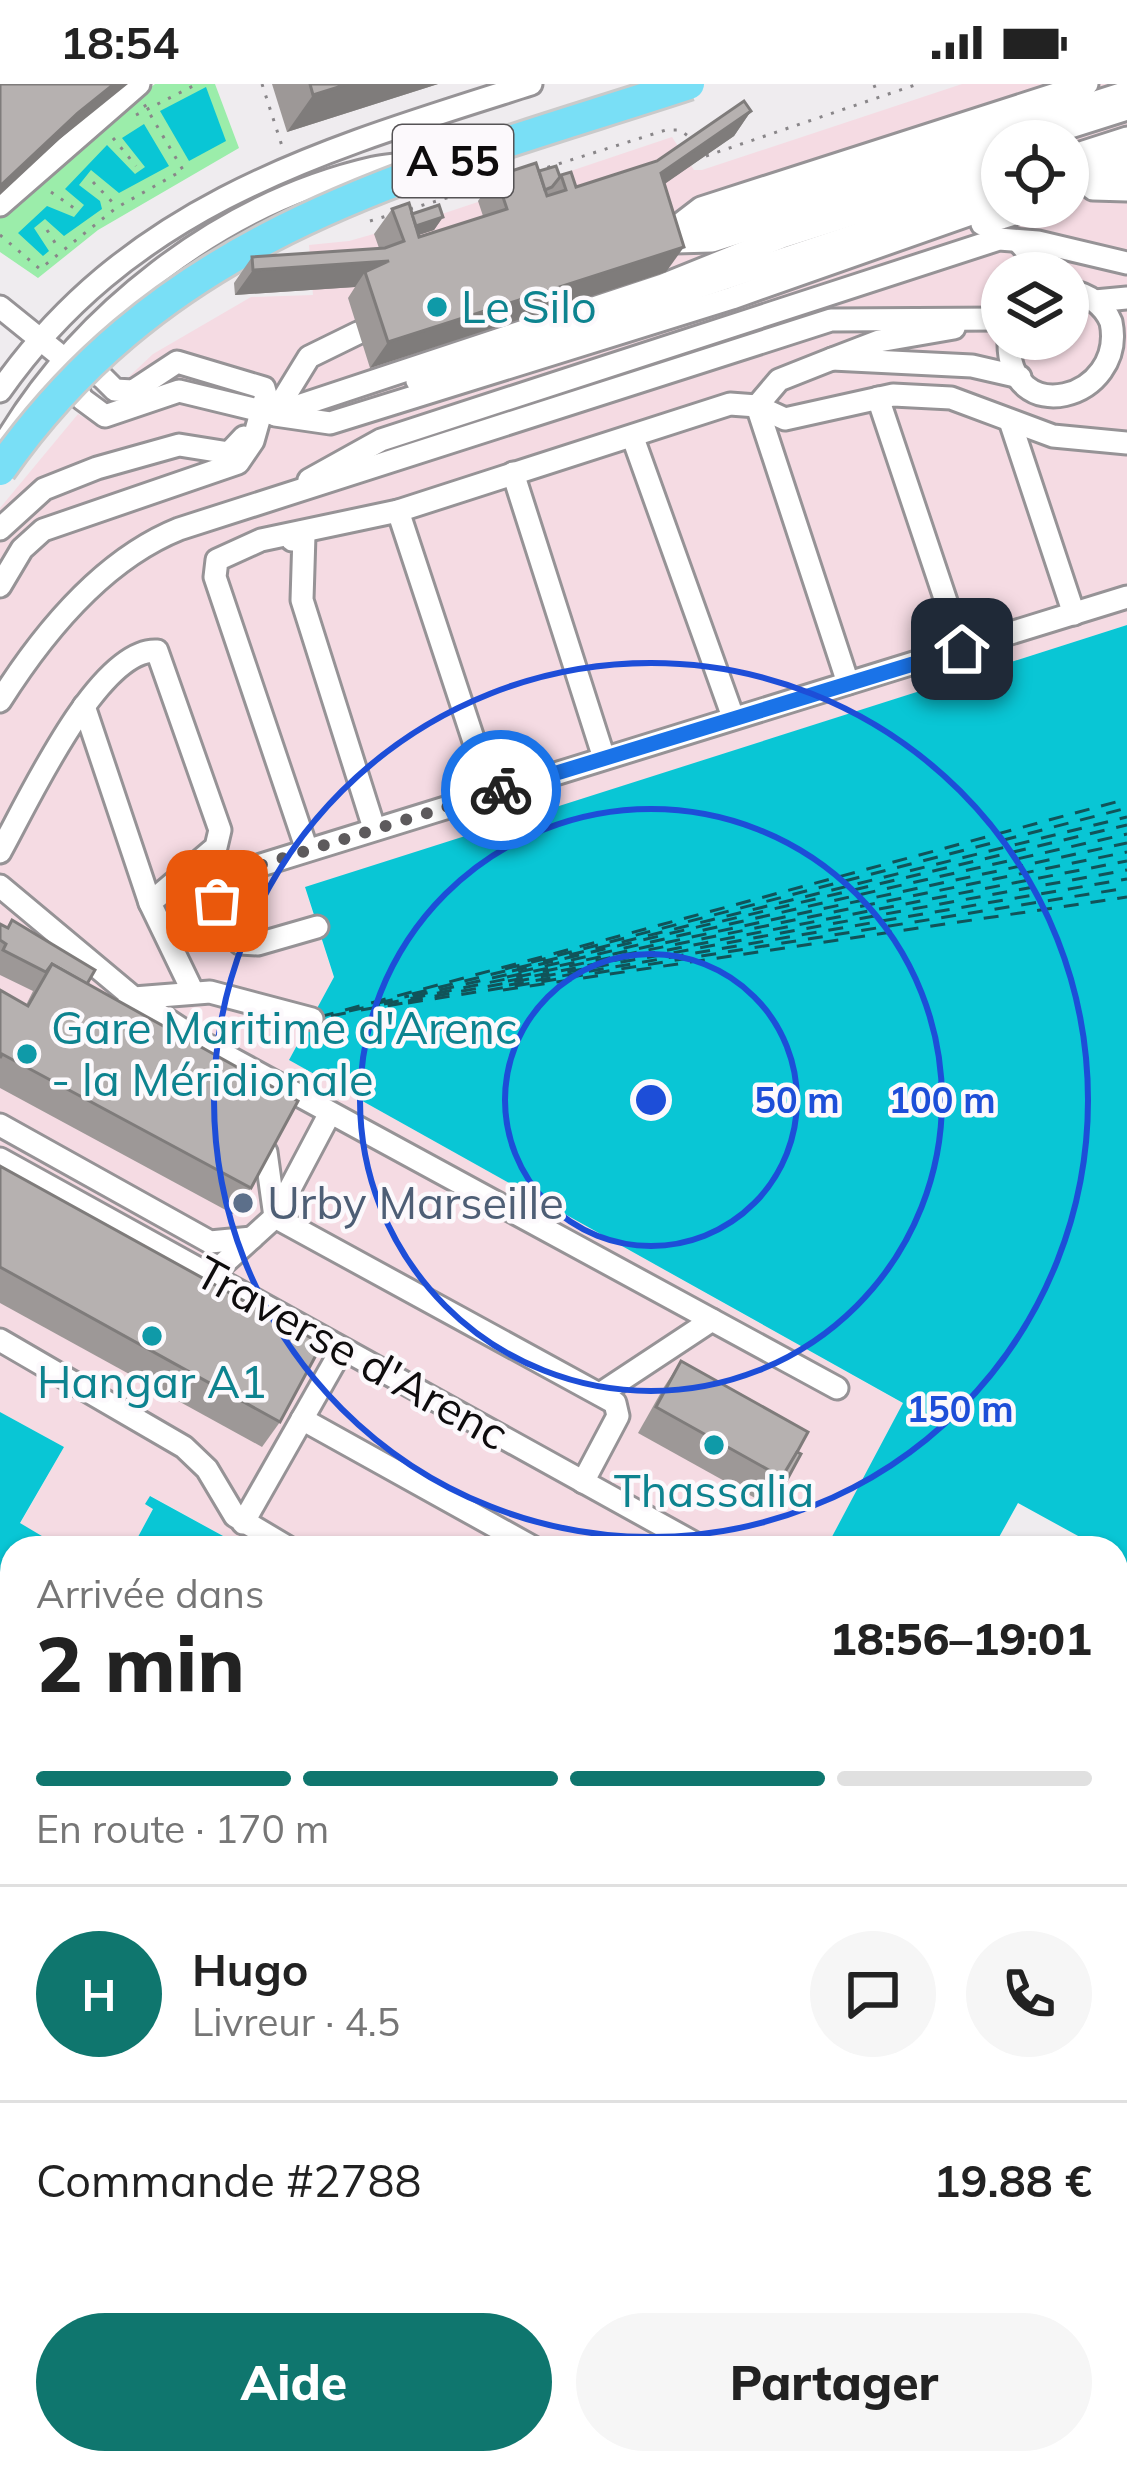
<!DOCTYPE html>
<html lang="fr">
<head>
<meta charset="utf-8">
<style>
	body { margin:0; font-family:Mulish,sans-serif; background:#f6f6f6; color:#222; height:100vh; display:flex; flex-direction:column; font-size:45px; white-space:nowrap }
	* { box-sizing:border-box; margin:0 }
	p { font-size:39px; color:#767676 }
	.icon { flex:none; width:66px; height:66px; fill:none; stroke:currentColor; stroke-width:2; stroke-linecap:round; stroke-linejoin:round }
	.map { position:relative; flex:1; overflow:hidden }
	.side { position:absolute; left:0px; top:1452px; width:1128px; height:939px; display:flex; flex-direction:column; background:#fff; border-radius:36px 36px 0 0; box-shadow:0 3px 9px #0004 }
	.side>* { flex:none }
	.controls { position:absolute; left:981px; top:36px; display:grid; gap:24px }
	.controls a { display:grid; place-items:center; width:108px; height:108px; border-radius:50%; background:#fff; box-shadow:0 3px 9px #0004; font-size:60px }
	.pin { position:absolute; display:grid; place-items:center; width:102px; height:102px; color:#fff; margin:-51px; border-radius:24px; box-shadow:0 6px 18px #0006 }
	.courier { position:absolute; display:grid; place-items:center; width:120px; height:120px; margin:-60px; border:9px solid #1a73e8; border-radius:50%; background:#fff; color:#222; box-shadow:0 3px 15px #0007 }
	.overview em { font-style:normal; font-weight:800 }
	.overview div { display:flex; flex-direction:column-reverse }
	.overview { display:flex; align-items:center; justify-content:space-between; height:204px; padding:0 36px }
	h1 { font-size:78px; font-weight:800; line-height:90px }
	.bar { display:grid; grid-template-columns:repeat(4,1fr); gap:18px 12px; align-content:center; height:144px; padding:0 36px }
	.bar i { height:15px; border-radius:9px; background:#e0e0e0 }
	.bar .active { background:#0f766e }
	.bar p { grid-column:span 4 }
	.line { display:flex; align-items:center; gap:30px; padding:0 36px; border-top:3px solid #e0e0e0 }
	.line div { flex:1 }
	.round { display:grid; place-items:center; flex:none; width:126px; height:126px; border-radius:63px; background:#f6f6f6 }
	.primary-button { display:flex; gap:24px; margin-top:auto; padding:24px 36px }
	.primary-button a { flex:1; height:138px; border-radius:72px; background:#0f766e; color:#fff; font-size:48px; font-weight:800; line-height:138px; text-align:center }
	.primary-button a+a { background:#f6f6f6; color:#222 }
	.status { display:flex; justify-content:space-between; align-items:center; height:84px; padding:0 60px; background:#fff; direction:ltr }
	.status svg { height:33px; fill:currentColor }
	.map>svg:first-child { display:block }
	.industrial { fill:#f5dbe3; fill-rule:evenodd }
	.green { fill:#9bedaa }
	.water { fill:#09c6d5 }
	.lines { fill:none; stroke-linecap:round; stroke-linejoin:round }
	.ferry { stroke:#115359; stroke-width:3; stroke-dasharray:15 12; stroke-linecap:butt }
	.minor-casing { stroke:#969396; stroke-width:27 }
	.path { stroke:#898689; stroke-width:3; stroke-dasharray:3 9; stroke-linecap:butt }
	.minor { stroke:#fff; stroke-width:21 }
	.rail-casing { stroke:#787678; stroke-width:10 }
	.rail { stroke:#fcf9fc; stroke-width:6; stroke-dasharray:18; stroke-linecap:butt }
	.highway-bridge-casing { stroke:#cacaca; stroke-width:36; stroke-linecap:butt }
	.highway-bridge { stroke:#79dff6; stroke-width:30 }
	.wall { fill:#9d9897 }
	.shaded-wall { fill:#7f7c7b }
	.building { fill:#b6b1b0; stroke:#7f7c7b; stroke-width:3 }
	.done { stroke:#5d5a5c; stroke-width:12; stroke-dasharray:0 21.6 }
	.route { stroke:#1a73e8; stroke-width:15 }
	.ring { fill:none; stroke:#1d4ed8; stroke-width:6 }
	.culture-dot { fill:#0f9aa8; stroke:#fcf9fc; stroke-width:4.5 }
	.service-dot { fill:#5c6f8a; stroke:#fcf9fc; stroke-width:4.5 }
	.labels { text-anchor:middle; stroke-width:9; stroke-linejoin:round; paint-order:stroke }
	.shield { fill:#fcf9fc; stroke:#555355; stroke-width:3 }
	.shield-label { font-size:42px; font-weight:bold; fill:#0e0c0d }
	.culture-label { font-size:45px; fill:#0d838f; stroke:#fcf9fc; text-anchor:start }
	.service-label { font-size:45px; fill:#4e5e75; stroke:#fcf9fc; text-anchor:start }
	.street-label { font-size:45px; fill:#0e0c0d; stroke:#fcf9fc }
	.centre { fill:#1d4ed8; stroke:#fcf9fc; stroke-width:6 }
	.ring-label { font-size:36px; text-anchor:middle; font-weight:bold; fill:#1d4ed8; stroke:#fcf9fc; stroke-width:9; stroke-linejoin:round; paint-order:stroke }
</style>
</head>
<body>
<div class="status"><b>18:54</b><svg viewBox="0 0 49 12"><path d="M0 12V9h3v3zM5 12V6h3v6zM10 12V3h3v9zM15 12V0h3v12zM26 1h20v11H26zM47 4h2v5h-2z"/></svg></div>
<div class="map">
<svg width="1127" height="2389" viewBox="0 0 1127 2389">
	<rect width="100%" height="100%" fill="#efecef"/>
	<g class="industrial">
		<path d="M962 0H1127V541L305 804 334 894 289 976 904 1320 826 1464H245L151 1412 153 1425 132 1464H62L20 1440 64 1363 0 1328V424L78 330 85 334 153 270 251 213 313 211 309 161 349 157 430 134 672 53 694 86H702ZM1002 57H1068V123H1002ZM1002 189H1068V255H1002Z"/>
		<polygon points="0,1713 12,1720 12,2057 0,2051"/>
	</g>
	<polygon class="green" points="155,0 215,0 239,64 98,146 38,194 0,168 0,132 35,94"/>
	<g class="water">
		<polygon points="206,3 226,57 189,77 160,27"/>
		<polygon points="144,40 169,82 119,109 91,86 79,101 100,117 102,125 64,152 45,135 34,144 49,167 43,172 18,149 47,122 74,133 84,121 65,105 107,61 135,90 145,83 122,54"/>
		<polygon points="1127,541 1127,1479 1116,1473 1116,1464 1100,1464 1018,1419 993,1464 826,1464 903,1319 289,976 334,893 305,803"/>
		<polygon points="0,1328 64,1363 20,1439 62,1464 12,1464 12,1719 0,1713"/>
		<polygon points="150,1412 245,1464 132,1464 153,1425 145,1420"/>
		<polygon points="1127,1887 1127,2389 845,2389 850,2379 1116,2379 1116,1907"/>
		<polygon points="0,2051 12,2057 12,2379 747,2379 741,2389 0,2389"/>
	</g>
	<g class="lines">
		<g class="ferry">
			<polyline points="505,885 1127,724"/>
			<polyline points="512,887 1127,741"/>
			<polyline points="507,893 1127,759"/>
			<polyline points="508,897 1127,777"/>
			<polyline points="509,901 1127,795"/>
			<polyline points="503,906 1127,813"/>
			<polyline points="412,910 1127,733"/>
			<polyline points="413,912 1127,750"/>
			<polyline points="408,917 1127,786"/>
			<polyline points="378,919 409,912"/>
			<polyline points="408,919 1127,804"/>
			<polyline points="384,920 1127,768"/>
			<polyline points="361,926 404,919"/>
			<polyline points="349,927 380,920"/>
			<polyline points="331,932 351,928"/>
			<polyline points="319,933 1127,715"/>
		</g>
		<g class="minor-casing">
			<g id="minor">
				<polyline points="1026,57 1127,25"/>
				<polyline points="1068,73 1127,54"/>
				<polyline points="1068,89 1127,70"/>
				<polyline points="1068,105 1127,86"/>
				<polyline points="1093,105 1127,106"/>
				<polyline points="0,121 139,0"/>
				<polyline points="982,140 1036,123"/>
				<polyline points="671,147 701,124 1087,0"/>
				<polyline points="1018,157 1046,189"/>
				<polyline points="657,158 1127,8"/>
				<polyline points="675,158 712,157 1002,65"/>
				<polyline points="1095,217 1127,214"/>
				<polyline points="0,223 62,273 102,293 115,306 133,307 177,278 264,304 266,311 253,357 238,379 43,446 22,465 0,502"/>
				<polyline points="954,244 879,257 832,275 972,282 1020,293"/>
				<path d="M1009 255C1006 348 1127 316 1111 238 1103 219 1087 210 1068 206"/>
				<polyline points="70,290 82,315 105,332 179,307 274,330 309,273 358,249"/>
				<polyline points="417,297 1002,102"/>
				<path d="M0 307C132 119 323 66 531 0"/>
				<polyline points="878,314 962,565"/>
				<polyline points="757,322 785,335 893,311 951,314 1053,352 1127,359"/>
				<polyline points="757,322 848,599"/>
				<polyline points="274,330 663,201 782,153 1002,83"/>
				<polyline points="275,331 330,339 732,214 1002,119"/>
				<polyline points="1011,340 1074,530"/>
				<polyline points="633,354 733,633"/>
				<path d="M0 367C77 232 220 119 374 84 389 81 404 81 419 77"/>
				<polyline points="513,389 604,674"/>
				<polyline points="309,396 381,356 999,155 1038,158 1127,179"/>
				<polyline points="398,427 491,709"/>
				<polyline points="0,445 44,405 97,384 179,361 229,369 244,353"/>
				<polyline points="292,456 304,451 302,516 374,744"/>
				<path d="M0 617C43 549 102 476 179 445L831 236 1002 235"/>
				<polyline points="84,622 150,819"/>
				<polyline points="307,766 215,493 217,476 261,456 398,427 730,320 757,322 779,296 832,275"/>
				<path d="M0 768C26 722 98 563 157 567L220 746 216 763 150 819 192 906"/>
				<polyline points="0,802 134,914 210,908 312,935"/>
				<polyline points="317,843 258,860 240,859 222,834 216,806 232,790 1127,513"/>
				<polyline points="107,944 134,914 201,958 837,1304"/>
				<polyline points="0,1041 210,1158 252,1154"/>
				<polyline points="266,1068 275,1133 615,1319 618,1332 583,1398"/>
				<polyline points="0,1075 703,1464"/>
				<polyline points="211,1191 275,1133 330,1029"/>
				<polyline points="0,1256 184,1363 207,1385 235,1432 289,1464"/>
				<polyline points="600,1310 712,1236"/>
				<polyline points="302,1335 534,1464"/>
				<polyline points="243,1439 342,1265"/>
				<polyline points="1116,1687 1127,1692"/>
				<polyline points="1116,1768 1127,1751"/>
				<polyline points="771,2389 776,2379"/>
			</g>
		</g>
		<g class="path">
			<polyline points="262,0 282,62"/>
			<polyline points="874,1 878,11"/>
			<polyline points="136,31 197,0"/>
			<polyline points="113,54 136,82"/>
			<polyline points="706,72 918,0"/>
			<polyline points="536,87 666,46 680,46 692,55"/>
			<polyline points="93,98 116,122"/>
			<polyline points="51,108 74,124"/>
			<polyline points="410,125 493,100"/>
			<polyline points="370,137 390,131"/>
			<polyline points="47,146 59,165"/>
			<polyline points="0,151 40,185 116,124 183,86 144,20"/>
		</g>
		<use href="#minor" class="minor"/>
		<g class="rail-casing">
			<polyline id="rail" points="0,1749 12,1755"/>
		</g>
		<use href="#rail" class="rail"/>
		<g class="highway-bridge-casing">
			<path id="highway-bridge" d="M0 386C171 141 423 87 689 0"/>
		</g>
		<use href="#highway-bridge" class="highway-bridge"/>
	</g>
	<g class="wall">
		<polygon points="272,0 438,0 287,48"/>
		<polygon points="751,27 734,52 664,100 666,188 370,284 348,214 355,203 235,211 234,199 252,173 379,164 374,150 392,125 412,130 443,133 434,146 418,151 419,153 483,132 478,117 496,92 539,87 560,93 561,91 576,103 657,77"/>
		<polygon points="12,836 87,900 251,1104 233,1130 0,1004 0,906 26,921 33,907 0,891 0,840 6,844"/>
		<polygon points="0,1082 280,1338 262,1363 0,1219"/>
		<polygon points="681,1277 797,1368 771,1423 638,1349 664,1303"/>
	</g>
	<g class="shaded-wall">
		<polygon points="114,0 128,0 60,55 0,111 0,102 78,29"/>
		<polygon points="348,0 438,0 287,48 313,11"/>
		<polygon points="751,27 734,52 643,115 661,89"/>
		<polygon points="443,133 434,146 404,156 405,145"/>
		<polygon points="684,163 666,188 370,284 388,258"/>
		<polygon points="389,177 365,188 355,203 235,211 253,186"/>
	</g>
	<g class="building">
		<polygon points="0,0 114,0 78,29 0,102"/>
		<polygon points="310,0 348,0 313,11"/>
		<polygon points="744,17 751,27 661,89 684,163 388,258 365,188 389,177 253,186 252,173 385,164 404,157 392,125 409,119 419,153 507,125 496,92 536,79 547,112 566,106 561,91 571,88 576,103 657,77"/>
		<polygon points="556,82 560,93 552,103 545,106 539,87"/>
		<polygon points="439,121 443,133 416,142 412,130"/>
		<polygon points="12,836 95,886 87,900 52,880 46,888 3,866 6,860 0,856 0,840 8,844"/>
		<polygon points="52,880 298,1017 251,1104 2,970 0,974 0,906 28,922"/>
		<polygon points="0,1082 322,1260 280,1338 0,1183"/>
		<polygon points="681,1277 808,1348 783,1394 656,1323"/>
		<polygon points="797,1368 801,1370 776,1416 770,1413"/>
		<polygon points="1127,1783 1127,1879 1116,1899 1116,1803"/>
		<polygon points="836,2379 845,2379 840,2389 830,2389"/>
	</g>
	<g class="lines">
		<polyline class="done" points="217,817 218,802 232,790 501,706"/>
		<polyline class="route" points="501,706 962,565"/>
	</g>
	<g class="ring">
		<circle cx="651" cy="1016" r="146"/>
		<circle cx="651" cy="1016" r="291"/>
		<circle cx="651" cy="1016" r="437"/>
	</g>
	<g class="culture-dot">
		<circle cx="437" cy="223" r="12"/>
		<circle cx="27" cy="970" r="12"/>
		<circle cx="152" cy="1252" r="12"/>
		<circle cx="714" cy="1361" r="12"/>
	</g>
	<circle class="service-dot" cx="243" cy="1119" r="12"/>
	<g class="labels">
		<rect class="shield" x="393" y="41" width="120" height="72" rx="9"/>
		<g class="shield-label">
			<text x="453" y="92">A 55</text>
		</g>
		<g class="culture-label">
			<text x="461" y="239">Le Silo</text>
			<text x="51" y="960">Gare Maritime d'Arenc<tspan x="51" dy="52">- la Méridionale</tspan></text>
			<text x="152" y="1314" text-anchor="middle">Hangar A1</text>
			<text x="714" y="1423" text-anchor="middle">Thassalia</text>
		</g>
		<g class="service-label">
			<text x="267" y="1135">Urby Marseille</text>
		</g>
		<g class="street-label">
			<text transform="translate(352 1269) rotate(29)" y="16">Traverse d'Arenc</text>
		</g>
	</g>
	<circle cx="651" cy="1016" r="18" class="centre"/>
	<g class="ring-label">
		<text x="797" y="1029">50 m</text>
		<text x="942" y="1029">100 m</text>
		<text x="960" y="1338">150 m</text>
	</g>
</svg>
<div class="controls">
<a><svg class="icon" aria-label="locate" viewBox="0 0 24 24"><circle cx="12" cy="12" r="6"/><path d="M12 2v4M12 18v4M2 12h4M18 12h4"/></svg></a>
<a><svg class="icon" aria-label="layers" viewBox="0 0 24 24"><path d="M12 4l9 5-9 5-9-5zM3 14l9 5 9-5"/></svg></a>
</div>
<div class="pin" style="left:217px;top:817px;background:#ea580c"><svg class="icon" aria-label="bag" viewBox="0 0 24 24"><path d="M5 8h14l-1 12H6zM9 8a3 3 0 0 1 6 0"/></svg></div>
<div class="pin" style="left:962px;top:565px;background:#1f2937"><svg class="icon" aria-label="home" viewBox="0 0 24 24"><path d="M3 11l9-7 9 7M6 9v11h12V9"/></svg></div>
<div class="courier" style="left:501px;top:706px"><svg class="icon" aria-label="bike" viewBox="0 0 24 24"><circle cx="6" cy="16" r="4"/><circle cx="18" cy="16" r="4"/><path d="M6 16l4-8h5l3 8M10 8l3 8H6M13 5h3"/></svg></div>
<section class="side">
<div class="overview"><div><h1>2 min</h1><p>Arrivée dans</p></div><em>18:56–19:01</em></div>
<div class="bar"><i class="active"></i><i class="active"></i><i class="active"></i><i></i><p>En route · 170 m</p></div>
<div class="line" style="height:216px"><b class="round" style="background:#0f766e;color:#fff">H</b><div><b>Hugo</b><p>Livreur · 4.5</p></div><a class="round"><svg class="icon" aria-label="chat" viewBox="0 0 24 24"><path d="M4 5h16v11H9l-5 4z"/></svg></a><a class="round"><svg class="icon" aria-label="phone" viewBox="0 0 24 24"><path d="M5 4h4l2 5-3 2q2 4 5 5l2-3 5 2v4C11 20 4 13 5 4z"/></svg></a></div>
<div class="line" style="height:156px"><div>Commande #2788</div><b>19.88 €</b></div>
<div class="primary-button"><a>Aide</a><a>Partager</a></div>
</section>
</div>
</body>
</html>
